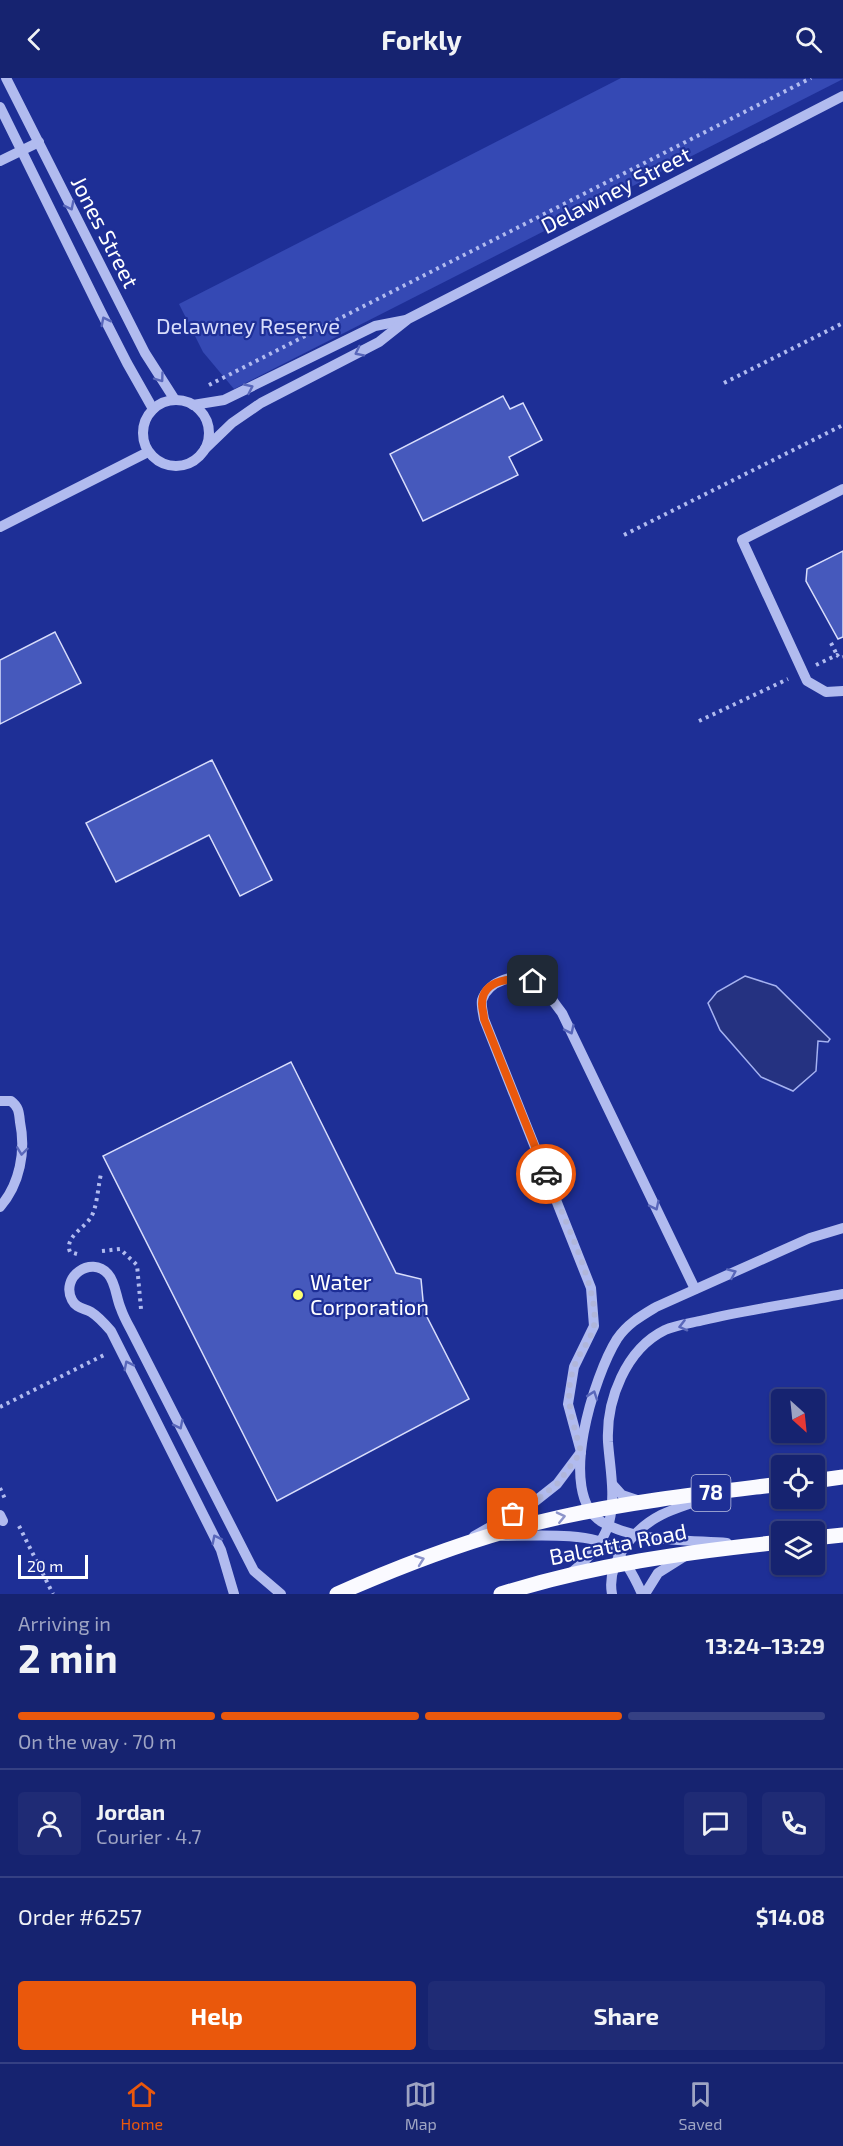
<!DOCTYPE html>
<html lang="en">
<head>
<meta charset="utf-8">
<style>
	body { margin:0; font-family:"Exo 2",sans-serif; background:#1f2b75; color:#f1f3f6; height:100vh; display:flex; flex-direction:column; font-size:22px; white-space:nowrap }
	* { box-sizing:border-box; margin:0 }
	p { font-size:20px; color:#9ea4c3 }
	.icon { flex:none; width:33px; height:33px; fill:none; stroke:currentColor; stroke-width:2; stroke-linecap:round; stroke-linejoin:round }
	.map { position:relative; height:1516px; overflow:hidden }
	.sheet { display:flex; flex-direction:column; background:#162370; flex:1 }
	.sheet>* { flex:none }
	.needle { width:39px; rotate:153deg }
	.tools { position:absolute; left:771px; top:1311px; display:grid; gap:12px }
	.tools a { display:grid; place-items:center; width:54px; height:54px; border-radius:6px; background:#162370; box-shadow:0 2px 4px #0004,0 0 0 2px #354083; font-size:30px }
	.scale { position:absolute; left:18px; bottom:15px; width:70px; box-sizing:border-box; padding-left:6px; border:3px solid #fff; border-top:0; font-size:16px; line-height:21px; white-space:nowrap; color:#fff; -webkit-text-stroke:4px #1e2f96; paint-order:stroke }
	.pin { position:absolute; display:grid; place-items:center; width:51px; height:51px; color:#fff; margin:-26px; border-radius:12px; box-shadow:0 3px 9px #0006 }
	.courier { position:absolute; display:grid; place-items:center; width:60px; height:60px; margin:-30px; border:4px solid #ea580c; border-radius:50%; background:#fff; color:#222; box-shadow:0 2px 8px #0007 }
	.head em { font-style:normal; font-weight:700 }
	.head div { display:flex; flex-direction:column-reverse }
	.head { display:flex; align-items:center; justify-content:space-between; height:102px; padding:0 18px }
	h1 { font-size:39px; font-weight:700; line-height:45px }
	.bar { display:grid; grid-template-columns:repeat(4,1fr); gap:9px 6px; align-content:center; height:72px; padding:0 18px }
	.bar i { height:8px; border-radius:4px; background:#354083 }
	.bar .current { background:#ea580c }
	.bar p { grid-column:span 4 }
	.line { display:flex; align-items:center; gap:15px; padding:0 18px; border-top:2px solid #354083 }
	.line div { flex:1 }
	.round { display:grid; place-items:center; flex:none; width:63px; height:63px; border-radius:6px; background:#1f2b75 }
	.primary-button { display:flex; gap:12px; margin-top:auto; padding:12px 18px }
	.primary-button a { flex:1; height:69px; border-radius:6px; background:#ea580c; color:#fff; font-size:24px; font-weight:700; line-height:69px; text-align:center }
	.primary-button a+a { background:#1f2b75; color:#f1f3f6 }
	header { display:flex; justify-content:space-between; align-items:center; height:78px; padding:0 18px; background:#162370; font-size:27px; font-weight:700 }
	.dock { display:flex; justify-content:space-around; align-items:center; height:84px; border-top:2px solid #354083; background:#162370; font-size:16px; color:#9ea4c3 }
	.dock a { display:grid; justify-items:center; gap:3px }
	.dock .current { color:#ea580c }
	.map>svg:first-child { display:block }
	.green { fill:#3549b4 }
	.water { fill:#253281; stroke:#a5b2f1; stroke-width:1.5 }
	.building { fill:#4659bc; stroke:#d8ddfb; stroke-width:1.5 }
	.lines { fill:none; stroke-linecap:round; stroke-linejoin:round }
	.path { stroke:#b1bbef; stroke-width:4; stroke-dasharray:3 4.5; stroke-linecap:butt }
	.minor { stroke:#b1bbef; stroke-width:10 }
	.major { stroke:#fafaff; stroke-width:15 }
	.oneway { stroke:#5967ba }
	.oneway2 { stroke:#8c94ca }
	.done { stroke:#b0b6da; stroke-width:6; stroke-dasharray:0 10.8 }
	.route { stroke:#ea580c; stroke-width:8 }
	.poi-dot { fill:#fdfe71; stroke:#1e2f96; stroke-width:2 }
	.labels { text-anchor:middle; stroke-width:4.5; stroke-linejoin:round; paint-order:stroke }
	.shield { fill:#1e2f96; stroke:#bcc1e0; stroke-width:1.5 }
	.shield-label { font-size:21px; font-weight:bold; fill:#fff }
	.street-label { font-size:22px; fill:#fff; stroke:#1e2f96 }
	.park-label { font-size:22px; fill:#d8ddfb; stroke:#1e2f96 }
	.poi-label { font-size:22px; fill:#fff; stroke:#1e2f96; text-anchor:start }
</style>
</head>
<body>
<header><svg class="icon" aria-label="back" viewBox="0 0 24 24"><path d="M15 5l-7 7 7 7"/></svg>Forkly<svg class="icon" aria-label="search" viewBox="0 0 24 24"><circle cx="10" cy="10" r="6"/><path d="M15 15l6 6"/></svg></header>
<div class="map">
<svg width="843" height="1516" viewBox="0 0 843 1516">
	<rect width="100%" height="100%" fill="#1e2f96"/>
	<polygon class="green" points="621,0 843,1 234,311 203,274 179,226"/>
	<polygon class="water" points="745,898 776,908 830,961 828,964 818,963 816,993 793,1013 761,999 720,952 708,925 717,914"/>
	<g class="building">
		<polygon points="503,318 510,331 523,325 542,362 509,379 518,397 423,443 390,376"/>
		<polygon points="843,473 843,559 838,561 806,503 807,491"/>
		<polygon points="55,554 81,605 0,646 0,582"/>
		<polygon points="212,682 272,802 240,818 209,757 116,804 86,745"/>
		<polygon points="291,984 396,1195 421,1201 424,1233 469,1321 277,1423 103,1078"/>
	</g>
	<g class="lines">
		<g class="path">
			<polyline points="724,305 843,245"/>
			<polyline points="209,307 811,0"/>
			<polyline points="624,457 843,347"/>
			<polyline points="831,565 837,577"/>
			<polyline points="816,587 837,577 840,580 843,579"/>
			<polyline points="699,643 788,601"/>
			<polyline points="102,1173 120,1171 137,1187 141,1231"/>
			<path d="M77 1176 70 1174C64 1159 85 1150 91 1139 97 1130 98 1108 101 1096"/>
			<polyline points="0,1329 104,1277"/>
			<polyline points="0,1410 6,1423"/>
			<polyline points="19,1448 53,1516"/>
		</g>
		<g class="minor">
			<polyline points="6,0 145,275 175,322"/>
			<polyline points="0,29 101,234 127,285 153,331"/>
			<polyline points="0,83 39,64"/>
			<circle cx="176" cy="355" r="33"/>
			<polyline points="193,327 224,322 375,248 406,242"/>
			<polyline points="205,371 232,345 261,325 379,264 408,241 843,18"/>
			<polyline points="843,411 742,462 807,603 826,614 843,613"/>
			<polyline points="0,449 148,374"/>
			<path d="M0 1023H11C19 1029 19 1035 20 1044 26 1073 20 1106 0 1129"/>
			<path d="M581 1374 568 1326 574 1289 594 1248 591 1210 484 941C483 935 481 927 482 922 488 903 517 893 534 904 546 911 554 925 562 935L695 1211"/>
			<polyline points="613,1407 622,1417 640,1423"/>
			<polyline points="0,1437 3,1443"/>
			<polyline points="474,1458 533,1425 557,1406 581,1374"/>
			<path d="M502 1458C527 1458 593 1453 612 1470 625 1481 635 1500 642 1516"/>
			<path d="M727 1465C690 1462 635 1464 602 1444 555 1416 595 1296 617 1261 627 1246 641 1238 656 1229L810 1160 843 1150"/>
			<path d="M571 1495C587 1482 603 1466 609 1445 616 1417 610 1391 608 1364 606 1322 626 1271 665 1252 676 1247 692 1245 704 1242 750 1231 797 1225 843 1216"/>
			<path d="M234 1516 221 1472 111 1253C105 1246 99 1239 91 1234 83 1230 76 1230 72 1222 60 1199 91 1177 108 1196 116 1205 116 1220 121 1231 124 1240 129 1248 133 1256L254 1493 281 1516"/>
			<path d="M612 1516C606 1484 634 1451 661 1437 675 1430 691 1426 705 1420"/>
			<polyline points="645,1516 658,1495 685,1478"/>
		</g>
		<g class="major">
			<polyline points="814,1403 843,1399"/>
			<polyline points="814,1460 843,1457"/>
			<path d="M337 1516C409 1484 483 1456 561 1439 633 1423 708 1415 782 1406"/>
			<path d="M501 1516C592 1487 686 1474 782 1464"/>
		</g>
	</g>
	<defs><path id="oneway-chevron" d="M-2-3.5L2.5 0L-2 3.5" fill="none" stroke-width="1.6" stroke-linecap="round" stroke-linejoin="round" transform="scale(1.5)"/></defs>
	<g class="oneway">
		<use href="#oneway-chevron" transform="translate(70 128) rotate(63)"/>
		<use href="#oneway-chevron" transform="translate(105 243) rotate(-117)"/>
		<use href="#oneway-chevron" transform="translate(359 274) rotate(153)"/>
		<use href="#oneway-chevron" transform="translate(160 300) rotate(54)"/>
		<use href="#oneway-chevron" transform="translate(249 310) rotate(-25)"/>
		<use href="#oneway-chevron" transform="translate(570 952) rotate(64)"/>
		<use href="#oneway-chevron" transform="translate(22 1073) rotate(97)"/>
		<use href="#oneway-chevron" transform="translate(655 1128) rotate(64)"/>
		<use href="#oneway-chevron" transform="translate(732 1195) rotate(-24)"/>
		<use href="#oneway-chevron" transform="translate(683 1248) rotate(166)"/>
		<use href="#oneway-chevron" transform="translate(128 1287) rotate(-117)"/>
		<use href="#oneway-chevron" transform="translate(593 1317) rotate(-71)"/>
		<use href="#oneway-chevron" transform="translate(179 1347) rotate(63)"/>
		<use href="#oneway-chevron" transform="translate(216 1461) rotate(-117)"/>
	</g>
	<g class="oneway2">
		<use href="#oneway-chevron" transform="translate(561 1439) rotate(-13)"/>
		<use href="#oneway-chevron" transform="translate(420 1482) rotate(-20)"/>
	</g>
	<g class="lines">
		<path class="done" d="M513 1436 533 1425 557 1406 581 1374C573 1343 563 1321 574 1289 579 1275 591 1262 594 1248 600 1212 560 1132 546 1096"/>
		<path class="route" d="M533 903C515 899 482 900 482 926 482 931 484 936 484 941L546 1096"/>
	</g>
	<circle class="poi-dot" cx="298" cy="1217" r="6"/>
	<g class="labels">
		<rect class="shield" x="691.5" y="1397" width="39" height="36" rx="4.5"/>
		<g class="shield-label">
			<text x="711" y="1422">78</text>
		</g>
		<g class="street-label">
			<text transform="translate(616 112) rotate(-27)" y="8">Delawney Street</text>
			<text transform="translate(105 154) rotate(63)" y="8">Jones Street</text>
			<text transform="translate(618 1466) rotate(-11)" y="8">Balcatta Road</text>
		</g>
		<g class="park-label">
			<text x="248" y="256">Delawney Reserve</text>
		</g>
		<g class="poi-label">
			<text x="310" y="1212">Water<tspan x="310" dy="25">Corporation</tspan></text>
		</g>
	</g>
</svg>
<div class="tools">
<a><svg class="needle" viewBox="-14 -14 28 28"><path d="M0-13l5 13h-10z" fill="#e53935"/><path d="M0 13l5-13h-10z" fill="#9ea4c3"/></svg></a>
<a><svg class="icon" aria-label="locate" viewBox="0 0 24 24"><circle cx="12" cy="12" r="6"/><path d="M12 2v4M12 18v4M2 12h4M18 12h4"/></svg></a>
<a><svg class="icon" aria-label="layers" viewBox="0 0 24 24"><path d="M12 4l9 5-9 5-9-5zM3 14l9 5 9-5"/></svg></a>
</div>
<div class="scale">20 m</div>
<div class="pin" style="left:513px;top:1436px;background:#ea580c"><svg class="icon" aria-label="bag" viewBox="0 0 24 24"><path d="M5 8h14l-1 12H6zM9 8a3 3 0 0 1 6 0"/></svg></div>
<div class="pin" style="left:533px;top:903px;background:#1f2937"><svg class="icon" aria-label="home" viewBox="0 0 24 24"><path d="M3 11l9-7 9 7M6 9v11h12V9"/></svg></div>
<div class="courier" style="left:546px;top:1096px"><svg class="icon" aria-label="car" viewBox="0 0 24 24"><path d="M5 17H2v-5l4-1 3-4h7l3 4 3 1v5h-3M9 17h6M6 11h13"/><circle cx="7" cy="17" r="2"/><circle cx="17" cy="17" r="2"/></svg></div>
</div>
<section class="sheet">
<div class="head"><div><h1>2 min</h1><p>Arriving in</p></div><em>13:24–13:29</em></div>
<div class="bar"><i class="current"></i><i class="current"></i><i class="current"></i><i></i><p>On the way · 70 m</p></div>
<div class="line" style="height:108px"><a class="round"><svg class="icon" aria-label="person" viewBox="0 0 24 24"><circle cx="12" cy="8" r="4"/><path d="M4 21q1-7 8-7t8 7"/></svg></a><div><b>Jordan</b><p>Courier · 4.7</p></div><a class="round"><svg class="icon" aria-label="chat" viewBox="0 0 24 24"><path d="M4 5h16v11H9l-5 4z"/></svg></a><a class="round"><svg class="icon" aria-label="phone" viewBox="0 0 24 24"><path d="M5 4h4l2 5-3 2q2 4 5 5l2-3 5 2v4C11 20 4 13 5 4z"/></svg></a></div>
<div class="line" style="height:78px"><div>Order #6257</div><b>$14.08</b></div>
<div class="primary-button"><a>Help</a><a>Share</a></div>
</section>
<nav class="dock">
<a class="current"><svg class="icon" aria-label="home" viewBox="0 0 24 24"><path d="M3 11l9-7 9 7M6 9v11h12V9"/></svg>Home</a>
<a><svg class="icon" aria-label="map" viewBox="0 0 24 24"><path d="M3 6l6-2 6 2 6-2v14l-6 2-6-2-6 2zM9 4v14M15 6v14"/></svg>Map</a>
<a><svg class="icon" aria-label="saved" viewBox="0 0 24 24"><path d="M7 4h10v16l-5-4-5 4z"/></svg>Saved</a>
</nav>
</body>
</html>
